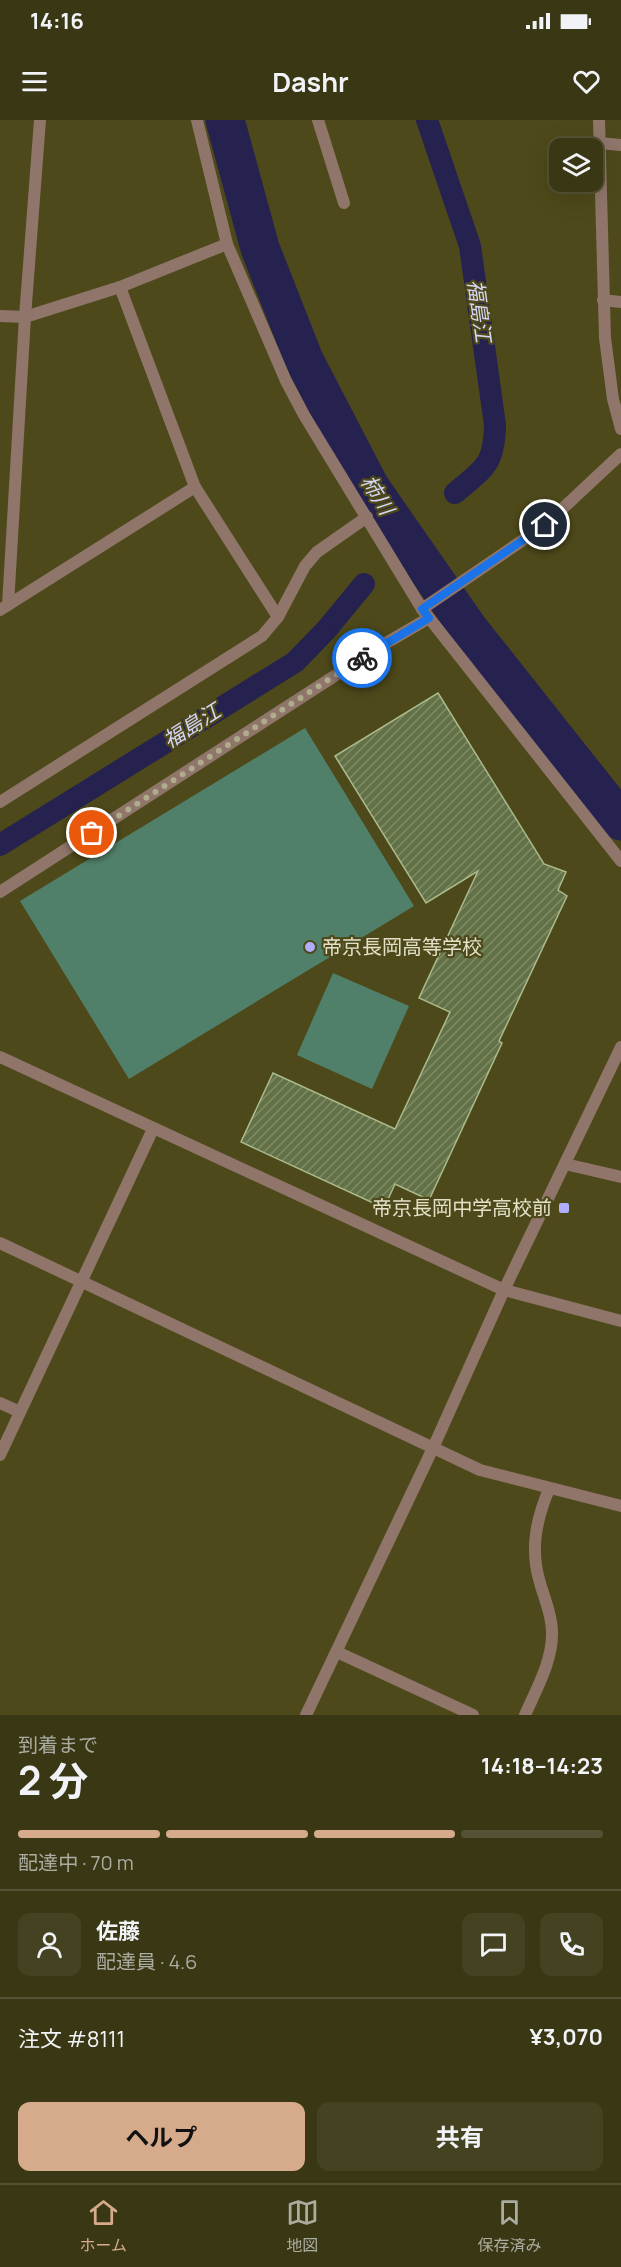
<!DOCTYPE html>
<html lang="ja">
<head>
<meta charset="utf-8">
<style>
	body { margin:0; font-family:Manrope,"Noto Sans JP",sans-serif; background:#454222; color:#f1f3f6; height:100vh; display:flex; flex-direction:column; font-size:22px; white-space:nowrap }
	* { box-sizing:border-box; margin:0 }
	p { font-size:20px; color:#abaca0 }
	.icon { flex:none; width:33px; height:33px; fill:none; stroke:currentColor; stroke-width:2; stroke-linecap:round; stroke-linejoin:round }
	.map { position:relative; height:1595px; overflow:hidden }
	.panel { display:flex; flex-direction:column; background:#3a3714; flex:1 }
	.panel>* { flex:none }
	.controls { position:absolute; left:549px; top:18px; display:grid; gap:12px }
	.controls a { display:grid; place-items:center; width:54px; height:54px; border-radius:12px; background:#3a3714; box-shadow:0 6px 24px #0002,0 0 0 2px #545134; font-size:30px }
	.pin { position:absolute; display:grid; place-items:center; width:51px; height:51px; color:#fff; margin:-26px; border:3px solid #fff; border-radius:50%; box-shadow:0 2px 6px #0007 }
	.courier { position:absolute; display:grid; place-items:center; width:60px; height:60px; margin:-30px; border:4px solid #1a73e8; border-radius:50%; background:#fff; color:#222; box-shadow:0 2px 8px #0007 }
	.head em { font-style:normal; font-weight:700 }
	.head div { display:flex; flex-direction:column-reverse }
	.head { display:flex; align-items:center; justify-content:space-between; height:102px; padding:0 18px }
	h1 { font-size:39px; font-weight:700; line-height:45px }
	.bar { display:grid; grid-template-columns:repeat(4,1fr); gap:9px 6px; align-content:center; height:72px; padding:0 18px }
	.bar i { height:8px; border-radius:4px; background:#545134 }
	.bar .active { background:#d6ab8b }
	.bar p { grid-column:span 4 }
	.line { display:flex; align-items:center; gap:15px; padding:0 18px; border-top:2px solid #545134 }
	.line div { flex:1 }
	.round { display:grid; place-items:center; flex:none; width:63px; height:63px; border-radius:12px; background:#454222 }
	.button { display:flex; gap:12px; margin-top:auto; padding:12px 18px }
	.button a { flex:1; height:69px; border-radius:12px; background:#d6ab8b; color:#111; font-size:24px; font-weight:700; line-height:69px; text-align:center }
	.button a+a { background:#454222; color:#f1f3f6 }
	.status { display:flex; justify-content:space-between; align-items:center; height:42px; padding:0 30px; background:#3a3714; direction:ltr }
	.status svg { height:16px; fill:currentColor }
	header { display:flex; justify-content:space-between; align-items:center; height:78px; padding:0 18px; background:#3a3714; font-size:27px; font-weight:700 }
	.dock { display:flex; justify-content:space-around; align-items:center; height:84px; border-top:2px solid #545134; background:#3a3714; font-size:16px; color:#abaca0 }
	.dock a { display:grid; justify-items:center; gap:3px }
	.dock .active { color:#d6ab8b }
	.map>svg:first-child { display:block }
	.park { fill:#51806a }
	.lines { fill:none; stroke-linecap:round; stroke-linejoin:round }
	.canal { stroke:#262250; stroke-width:22 }
	.river { stroke:#262250; stroke-width:39 }
	.building { fill:url(#building-hatch); stroke:#aabb8c; stroke-width:1.5 }
	.minor { stroke:#8f756a; stroke-width:12 }
	.tertiary { stroke:#8f756a; stroke-width:12 }
	.done { stroke:#aeac8b; stroke-width:6; stroke-dasharray:0 10.8 }
	.route { stroke:#1a73e8; stroke-width:8 }
	.poi-dot { fill:#aeaefa; stroke:#4e491a; stroke-width:2 }
	.labels { text-anchor:middle; stroke-width:4.5; stroke-linejoin:round; paint-order:stroke }
	.poi-label { font-size:20px; fill:#e2e1c8; stroke:#4e491a; text-anchor:start }
	.water-label { font-size:21px; font-style:italic; fill:#d5d6f7; stroke:#4e491a }
</style>
</head>
<body>
<div class="status"><b>14:16</b><svg viewBox="0 0 49 12"><path d="M0 12V9h3v3zM5 12V6h3v6zM10 12V3h3v9zM15 12V0h3v12zM26 1h20v11H26zM47 4h2v5h-2z"/></svg></div>
<header><svg class="icon" aria-label="menu" viewBox="0 0 24 24"><path d="M4 6h16M4 12h16M4 18h16"/></svg>Dashr<svg class="icon" aria-label="heart" viewBox="0 0 24 24"><path d="M12 20l-8-8c-3-5 5-10 8-4 3-6 11-1 8 4z"/></svg></header>
<div class="map">
<svg width="621" height="1595" viewBox="0 0 621 1595">
	<defs>
		<pattern id="building-hatch" width="6" height="6" patternUnits="userSpaceOnUse" patternTransform="scale(1.5)"><rect width="6" height="6" fill="#627146"/><path d="M-1 1l2-2M0 6l6-6M5 7l2-2" fill="none" stroke="#808c68"/></pattern>
	</defs>
	<rect width="100%" height="100%" fill="#4e491a"/>
	<g class="park">
		<polygon points="305,608 414,786 129,959 20,781"/>
		<polygon points="333,853 409,886 372,969 297,935"/>
	</g>
	<g class="lines">
		<g class="canal">
			<path d="M427 0 470 126 495 305C494 346 484 348 455 373"/>
			<polyline points="0,725 295,542 327,509 364,464"/>
		</g>
		<polyline class="river" points="225,0 260,128 304,240 370,367 468,508 621,701"/>
	</g>
	<polygon class="building" points="438,573 544,744 566,752 558,770 567,776 499,921 502,923 429,1080 395,1064 384,1088 241,1022 273,953 395,1009 450,892 419,878 478,751 426,783 335,636"/>
	<g class="lines">
		<g class="minor">
			<polyline points="197,0 227,124 286,261 304,295 422,489 621,741"/>
			<polyline points="318,0 344,83"/>
			<polyline points="599,0 605,218 613,279 621,309"/>
			<polyline points="599,23 621,25"/>
			<polyline points="120,167 195,367 278,497"/>
			<polyline points="603,180 621,182"/>
			<polyline points="0,196 25,197 120,167 227,124"/>
			<polyline points="8,485 25,197 40,0"/>
			<polyline points="422,489 545,405 621,334"/>
			<polyline points="0,490 195,367"/>
			<polyline points="0,682 262,516 278,497 305,446 317,432 367,397"/>
			<polyline points="0,772 381,526 429,498"/>
			<polyline points="0,937 504,1170 621,1201"/>
			<polyline points="565,1044 621,1057"/>
			<polyline points="0,1123 480,1350 621,1386"/>
			<polyline points="0,1283 20,1292"/>
			<polyline points="0,1335 153,1009"/>
			<polyline points="337,1532 473,1595"/>
			<path d="M525 1595C536 1570 553 1540 552 1512 552 1493 543 1476 539 1459 530 1427 537 1398 549 1369"/>
		</g>
		<polyline class="tertiary" points="306,1595 433,1328 504,1170 621,927"/>
	</g>
	<g class="lines">
		<polyline class="done" points="92,713 362,538"/>
		<polyline class="route" points="362,538 429,498 422,489 545,405"/>
	</g>
	<g class="poi-dot">
		<circle cx="310" cy="827" r="6"/>
		<rect x="558" y="1082" width="12" height="12" rx="3"/>
	</g>
	<g class="labels">
		<g class="poi-label">
			<text x="322" y="834">帝京長岡高等学校</text>
			<text x="552" y="1095" text-anchor="end">帝京長岡中学高校前</text>
		</g>
		<g class="water-label">
			<text transform="translate(479 191) rotate(82)" y="7">福島江</text>
			<text transform="translate(377 375) rotate(58)" y="7">柿川</text>
			<text transform="translate(192 606) rotate(-32)" y="7">福島江</text>
		</g>
	</g>
</svg>
<div class="controls">
<a><svg class="icon" aria-label="layers" viewBox="0 0 24 24"><path d="M12 4l9 5-9 5-9-5zM3 14l9 5 9-5"/></svg></a>
</div>
<div class="pin" style="left:92px;top:713px;background:#ea580c"><svg class="icon" aria-label="bag" viewBox="0 0 24 24"><path d="M5 8h14l-1 12H6zM9 8a3 3 0 0 1 6 0"/></svg></div>
<div class="pin" style="left:545px;top:405px;background:#1f2937"><svg class="icon" aria-label="home" viewBox="0 0 24 24"><path d="M3 11l9-7 9 7M6 9v11h12V9"/></svg></div>
<div class="courier" style="left:362px;top:538px"><svg class="icon" aria-label="bike" viewBox="0 0 24 24"><circle cx="6" cy="16" r="4"/><circle cx="18" cy="16" r="4"/><path d="M6 16l4-8h5l3 8M10 8l3 8H6M13 5h3"/></svg></div>
</div>
<section class="panel">
<div class="head"><div><h1>2 分</h1><p>到着まで</p></div><em>14:18–14:23</em></div>
<div class="bar"><i class="active"></i><i class="active"></i><i class="active"></i><i></i><p>配達中 · 70 m</p></div>
<div class="line" style="height:108px"><a class="round"><svg class="icon" aria-label="person" viewBox="0 0 24 24"><circle cx="12" cy="8" r="4"/><path d="M4 21q1-7 8-7t8 7"/></svg></a><div><b>佐藤</b><p>配達員 · 4.6</p></div><a class="round"><svg class="icon" aria-label="chat" viewBox="0 0 24 24"><path d="M4 5h16v11H9l-5 4z"/></svg></a><a class="round"><svg class="icon" aria-label="phone" viewBox="0 0 24 24"><path d="M5 4h4l2 5-3 2q2 4 5 5l2-3 5 2v4C11 20 4 13 5 4z"/></svg></a></div>
<div class="line" style="height:78px"><div>注文 #8111</div><b>¥3,070</b></div>
<div class="button"><a>ヘルプ</a><a>共有</a></div>
</section>
<nav class="dock">
<a class="active"><svg class="icon" aria-label="home" viewBox="0 0 24 24"><path d="M3 11l9-7 9 7M6 9v11h12V9"/></svg>ホーム</a>
<a><svg class="icon" aria-label="map" viewBox="0 0 24 24"><path d="M3 6l6-2 6 2 6-2v14l-6 2-6-2-6 2zM9 4v14M15 6v14"/></svg>地図</a>
<a><svg class="icon" aria-label="saved" viewBox="0 0 24 24"><path d="M7 4h10v16l-5-4-5 4z"/></svg>保存済み</a>
</nav>
</body>
</html>
